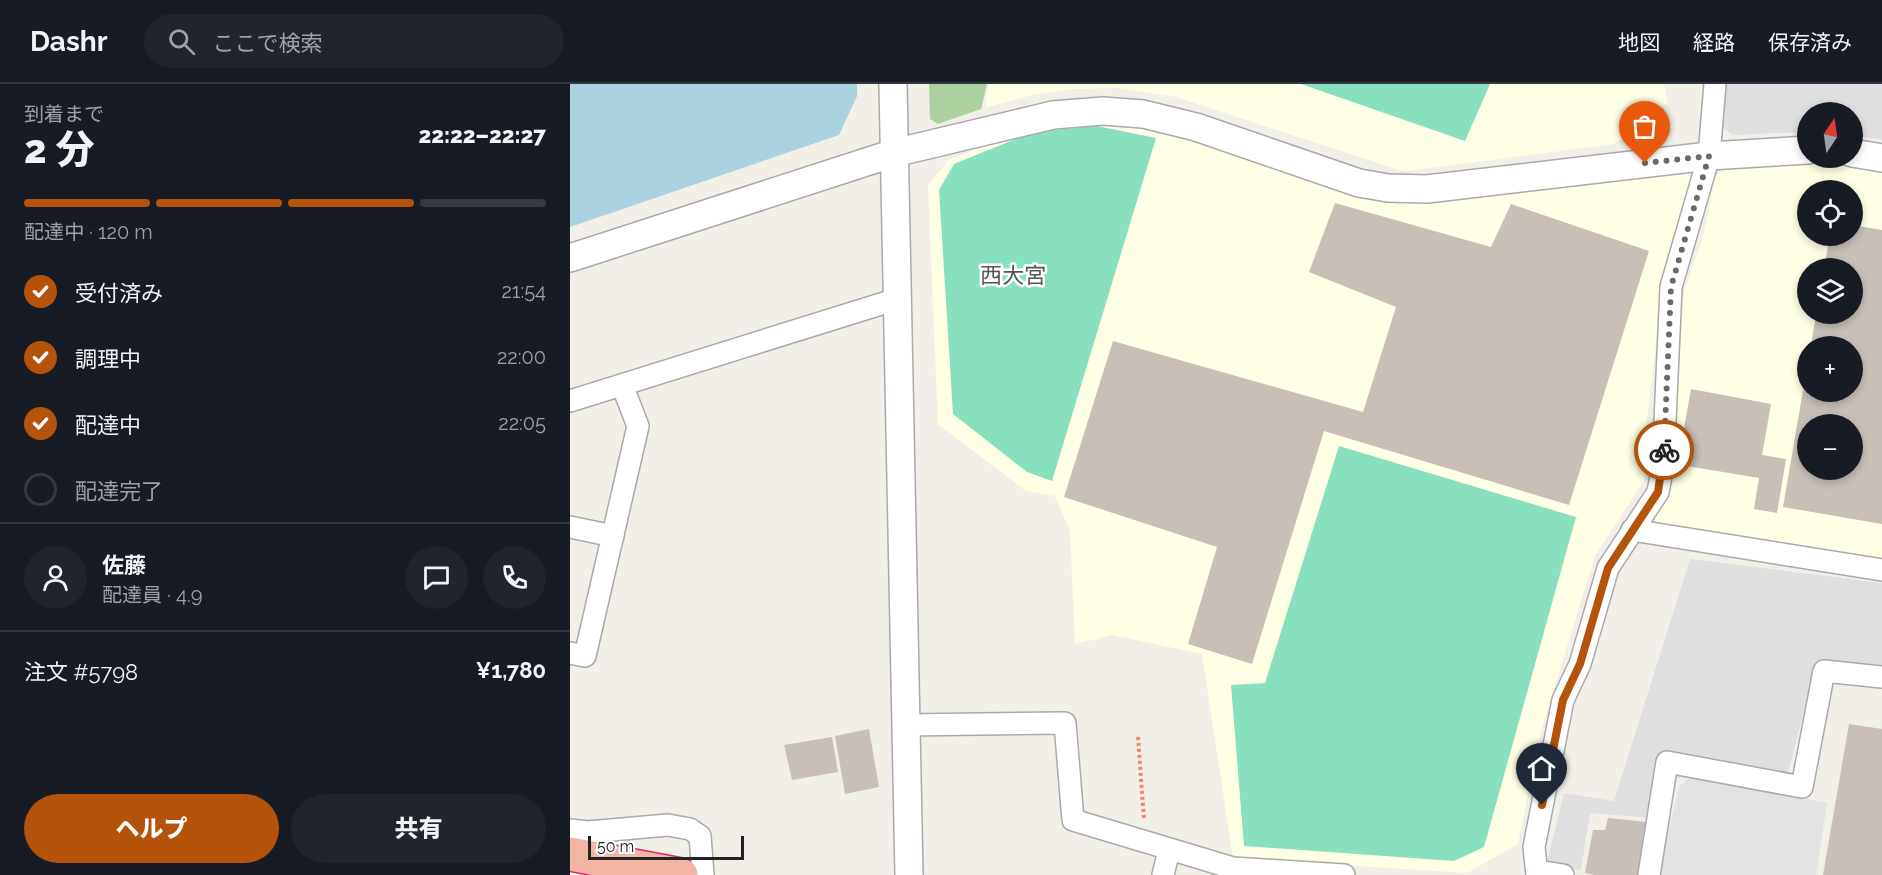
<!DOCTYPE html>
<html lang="ja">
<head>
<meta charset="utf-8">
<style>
	body { margin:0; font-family:Raleway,"Noto Sans JP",sans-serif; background:#20242c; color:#f1f3f6; height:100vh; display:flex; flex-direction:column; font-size:22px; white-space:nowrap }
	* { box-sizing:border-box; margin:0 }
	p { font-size:20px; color:#9ea1a6 }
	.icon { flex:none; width:33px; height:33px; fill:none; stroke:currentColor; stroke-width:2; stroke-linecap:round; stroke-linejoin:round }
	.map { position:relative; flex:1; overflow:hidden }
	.drawer { display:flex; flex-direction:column; background:#171b24; width:570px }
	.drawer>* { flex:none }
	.needle { width:39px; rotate:13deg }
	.buttons { position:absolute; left:1227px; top:18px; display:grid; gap:12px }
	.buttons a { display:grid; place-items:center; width:66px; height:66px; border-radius:50%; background:#171b24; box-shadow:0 3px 9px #0003; font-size:30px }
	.scale { position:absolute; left:18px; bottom:15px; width:156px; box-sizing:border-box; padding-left:6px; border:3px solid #222; border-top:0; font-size:16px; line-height:21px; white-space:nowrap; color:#222; -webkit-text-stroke:4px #fff; paint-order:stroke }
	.pin { position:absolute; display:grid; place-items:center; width:51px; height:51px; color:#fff; margin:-62px -26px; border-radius:50% 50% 50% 0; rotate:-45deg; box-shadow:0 0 6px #0007 }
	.pin .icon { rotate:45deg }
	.courier { position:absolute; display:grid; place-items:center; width:60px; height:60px; margin:-30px; border:4px solid #b45309; border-radius:50%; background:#fff; color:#222; box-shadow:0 2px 8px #0007 }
	.summary em { font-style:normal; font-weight:800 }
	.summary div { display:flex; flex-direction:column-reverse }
	.summary { display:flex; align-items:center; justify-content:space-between; height:102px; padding:0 24px }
	h1 { font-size:39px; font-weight:800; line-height:45px }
	.bar { display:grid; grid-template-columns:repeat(4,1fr); gap:9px 6px; align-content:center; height:72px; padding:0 24px }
	.bar i { height:8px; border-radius:4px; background:#363941 }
	.bar .active { background:#b45309 }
	.bar p { grid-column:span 4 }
	.line { display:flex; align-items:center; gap:15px; padding:0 24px; border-top:2px solid #363941 }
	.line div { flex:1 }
	.round { display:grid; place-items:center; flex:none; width:63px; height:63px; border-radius:32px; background:#20242c }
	ol { padding:0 24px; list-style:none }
	li { display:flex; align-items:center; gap:18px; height:66px }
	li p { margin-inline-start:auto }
	li .icon { padding:6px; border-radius:50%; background:#b45309; color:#fff; stroke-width:4 }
	li:last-child { color:#9ea1a6 }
	li i { width:33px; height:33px; border:3px solid #363941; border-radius:50% }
	.cta { display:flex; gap:12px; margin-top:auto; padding:12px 24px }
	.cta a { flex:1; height:69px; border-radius:36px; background:#b45309; color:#fff; font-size:24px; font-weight:800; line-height:69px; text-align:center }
	.cta a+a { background:#20242c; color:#f1f3f6 }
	header { display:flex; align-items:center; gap:36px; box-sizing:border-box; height:84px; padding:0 30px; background:#171b24; border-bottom:2px solid #363941 }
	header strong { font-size:28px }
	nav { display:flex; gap:33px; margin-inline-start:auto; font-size:21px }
	.search { width:420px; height:54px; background:#20242c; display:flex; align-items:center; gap:15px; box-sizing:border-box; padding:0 21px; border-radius:33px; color:#9ea1a6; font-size:22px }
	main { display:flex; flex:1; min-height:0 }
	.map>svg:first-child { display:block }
	.residential { fill:#e0dfdf }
	.education { fill:#ffffe5; fill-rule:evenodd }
	.forest { fill:#add19e }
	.pitch { fill:#88e0be }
	.parking { fill:#e2e2e2 }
	.water { fill:#aad3df }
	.building { fill:#c7bfb8; fill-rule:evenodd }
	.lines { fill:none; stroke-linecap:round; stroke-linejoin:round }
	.minor-casing { stroke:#a9a9a9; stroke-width:24 }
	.tertiary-casing { stroke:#a9a9a9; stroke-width:30 }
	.trunk-casing { stroke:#dc2a67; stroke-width:36 }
	.path { stroke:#fa8072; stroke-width:4; stroke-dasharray:3 3; stroke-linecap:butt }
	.minor { stroke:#fff; stroke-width:21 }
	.tertiary { stroke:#fff; stroke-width:27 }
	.trunk { stroke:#f2b4a3; stroke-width:33 }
	.done { stroke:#6b6a68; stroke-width:6; stroke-dasharray:0 10.8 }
	.route { stroke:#b45309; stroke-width:8 }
	.labels { text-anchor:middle; stroke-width:5; stroke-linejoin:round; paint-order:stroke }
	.quarter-label { font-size:22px; fill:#555; stroke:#fff }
</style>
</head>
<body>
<header>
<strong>Dashr</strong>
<div class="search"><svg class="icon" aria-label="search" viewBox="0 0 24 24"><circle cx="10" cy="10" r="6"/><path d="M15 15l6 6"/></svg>ここで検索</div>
<nav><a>地図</a><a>経路</a><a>保存済み</a></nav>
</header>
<main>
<section class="drawer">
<div class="summary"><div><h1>2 分</h1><p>到着まで</p></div><em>22:22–22:27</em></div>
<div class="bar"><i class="active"></i><i class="active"></i><i class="active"></i><i></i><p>配達中 · 120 m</p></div>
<ol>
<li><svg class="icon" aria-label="check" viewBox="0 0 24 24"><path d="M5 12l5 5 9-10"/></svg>受付済み<p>21:54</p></li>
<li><svg class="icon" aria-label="check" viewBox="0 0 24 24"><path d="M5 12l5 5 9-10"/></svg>調理中<p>22:00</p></li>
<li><svg class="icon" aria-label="check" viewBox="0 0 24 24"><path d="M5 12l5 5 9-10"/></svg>配達中<p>22:05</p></li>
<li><i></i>配達完了</li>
</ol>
<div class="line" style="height:108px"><a class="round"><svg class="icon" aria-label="person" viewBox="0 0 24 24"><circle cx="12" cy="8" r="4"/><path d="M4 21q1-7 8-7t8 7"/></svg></a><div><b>佐藤</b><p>配達員 · 4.9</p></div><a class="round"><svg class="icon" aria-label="chat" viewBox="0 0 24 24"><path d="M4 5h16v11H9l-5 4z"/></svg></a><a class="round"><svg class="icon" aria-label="phone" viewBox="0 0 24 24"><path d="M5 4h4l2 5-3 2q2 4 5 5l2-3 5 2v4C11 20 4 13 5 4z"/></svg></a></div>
<div class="line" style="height:78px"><div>注文 #5798</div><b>¥1,780</b></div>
<div class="cta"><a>ヘルプ</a><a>共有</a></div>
</section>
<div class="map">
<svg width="1312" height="791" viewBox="0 0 1312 791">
	<rect width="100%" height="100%" fill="#f2efe9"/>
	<g class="residential">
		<polygon points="1155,0 1312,0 1312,56 1283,51 1282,28 1238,28 1237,48 1163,51 1153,44"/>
		<polygon points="1120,475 1312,499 1312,588 1246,581 1217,692 1093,669 1081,734 1020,729 1011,786 976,782 994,709 1044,717"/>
	</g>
	<g class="education">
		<polygon points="419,0 1094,0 1098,18 1044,60 836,87 826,85 606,13 548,4 505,5 463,11 415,24"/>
		<polygon points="525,38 592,42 827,120 1113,87 1126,98 1093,201 1077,336 1075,395 1025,472 971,647 948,760 897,789 663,774 632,570 542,551 505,560 500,447 485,412 456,407 368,340 358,101 380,75 460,45"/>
		<path d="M1227 80 1284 83 1312 88V479L1088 441 1084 434 1100 411 1114 208 1133 153 1146 92 1155 83ZM1238 106H1282V152H1238ZM1238 184H1282V230H1238ZM1238 262H1282V308H1238ZM1238 340H1282V386H1238Z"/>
	</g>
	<polygon class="forest" points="359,0 417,0 411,25 368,40 360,35"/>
	<g class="pitch">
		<polygon points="731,0 920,0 895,57"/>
		<polygon points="527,42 586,54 482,397 457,388 383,330 369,106 384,80 463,48"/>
		<polygon points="769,362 1006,433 914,763 884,777 674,762 661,601 695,599"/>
	</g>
	<polygon class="parking" points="1119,694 1257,719 1246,791 1088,791 1109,703"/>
	<polygon class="water" points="0,0 287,0 287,12 269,51 0,143"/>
	<g class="building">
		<polygon points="765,119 921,163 941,120 1079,167 999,421 754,347 682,580 618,560 647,463 494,413 543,257 793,328 826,223 739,188"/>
		<path d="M1282 141 1312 146V440L1213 423 1236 289 1238 308H1282V262H1241L1246 230H1282V184H1254L1260 152H1282ZM1238 340H1282V386H1238Z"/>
		<polygon points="1121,305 1201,320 1192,371 1216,375 1207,429 1184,425 1189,394 1117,382 1120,362 1111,361"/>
		<polygon points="1279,640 1312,645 1312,791 1253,791"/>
		<polygon points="299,645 309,703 275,710 265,652"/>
		<polygon points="262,653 268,688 222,696 214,661"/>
		<polygon points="1038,734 1077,738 1072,791 1025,791 1015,789 1023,746 1035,746"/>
	</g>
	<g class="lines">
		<g class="minor-casing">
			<g id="minor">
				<polyline points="0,317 327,215"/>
				<polyline points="0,443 43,452"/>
				<polyline points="1062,446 1312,486"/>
				<polyline points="0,569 15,572 68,342 52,301"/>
				<polyline points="336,641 495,639 503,736 663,784 774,791"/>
				<polyline points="0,746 18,748 98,741 120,745 130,752 133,791"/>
				<polyline points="968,787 993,791"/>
				<polyline points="593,791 599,766"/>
				<polyline points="967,791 964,763 993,616 1010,580 1038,484 1088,408 1093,382 1101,203 1139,72 1145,0"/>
				<polyline points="1079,791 1097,678 1232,703 1254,587 1312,593"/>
			</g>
		</g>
		<g class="tertiary-casing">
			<g id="tertiary">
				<polyline points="323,0 339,791"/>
				<polyline points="1282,69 1312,74"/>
				<polyline points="0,174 324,69 483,31 533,27 573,30 626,43 789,99 818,104 857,105 1139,72 1238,66"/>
			</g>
		</g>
		<g class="trunk-casing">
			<polyline id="trunk" points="0,770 111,791"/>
		</g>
		<polyline class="path" points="568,653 574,736"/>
		<use href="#minor" class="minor"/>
		<use href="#tertiary" class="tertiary"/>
		<use href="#trunk" class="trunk"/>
	</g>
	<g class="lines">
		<polyline class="done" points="1075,79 1139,72 1101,203 1094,366"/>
		<polyline class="route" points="972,721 993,616 1010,580 1038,484 1088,408 1094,366"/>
	</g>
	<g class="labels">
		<g class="quarter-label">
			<text x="443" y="199">西大宮</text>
		</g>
	</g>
</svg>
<div class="buttons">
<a><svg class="needle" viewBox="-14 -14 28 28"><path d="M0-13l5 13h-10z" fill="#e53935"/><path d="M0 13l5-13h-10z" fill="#9ea1a6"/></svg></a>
<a><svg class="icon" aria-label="locate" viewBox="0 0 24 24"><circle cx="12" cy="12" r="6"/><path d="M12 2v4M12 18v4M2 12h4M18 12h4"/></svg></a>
<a><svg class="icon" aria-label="layers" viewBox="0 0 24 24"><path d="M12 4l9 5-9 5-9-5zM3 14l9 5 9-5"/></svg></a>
<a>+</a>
<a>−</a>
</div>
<div class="scale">50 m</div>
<div class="pin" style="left:1075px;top:79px;background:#ea580c"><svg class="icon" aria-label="bag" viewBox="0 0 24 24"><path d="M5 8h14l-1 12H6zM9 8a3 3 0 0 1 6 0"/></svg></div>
<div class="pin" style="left:972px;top:721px;background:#1f2937"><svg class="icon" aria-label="home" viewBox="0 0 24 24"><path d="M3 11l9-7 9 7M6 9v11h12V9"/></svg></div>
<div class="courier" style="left:1094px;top:366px"><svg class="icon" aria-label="bike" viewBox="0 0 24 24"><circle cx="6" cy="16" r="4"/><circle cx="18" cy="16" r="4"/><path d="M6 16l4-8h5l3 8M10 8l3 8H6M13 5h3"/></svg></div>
</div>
</main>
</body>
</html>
